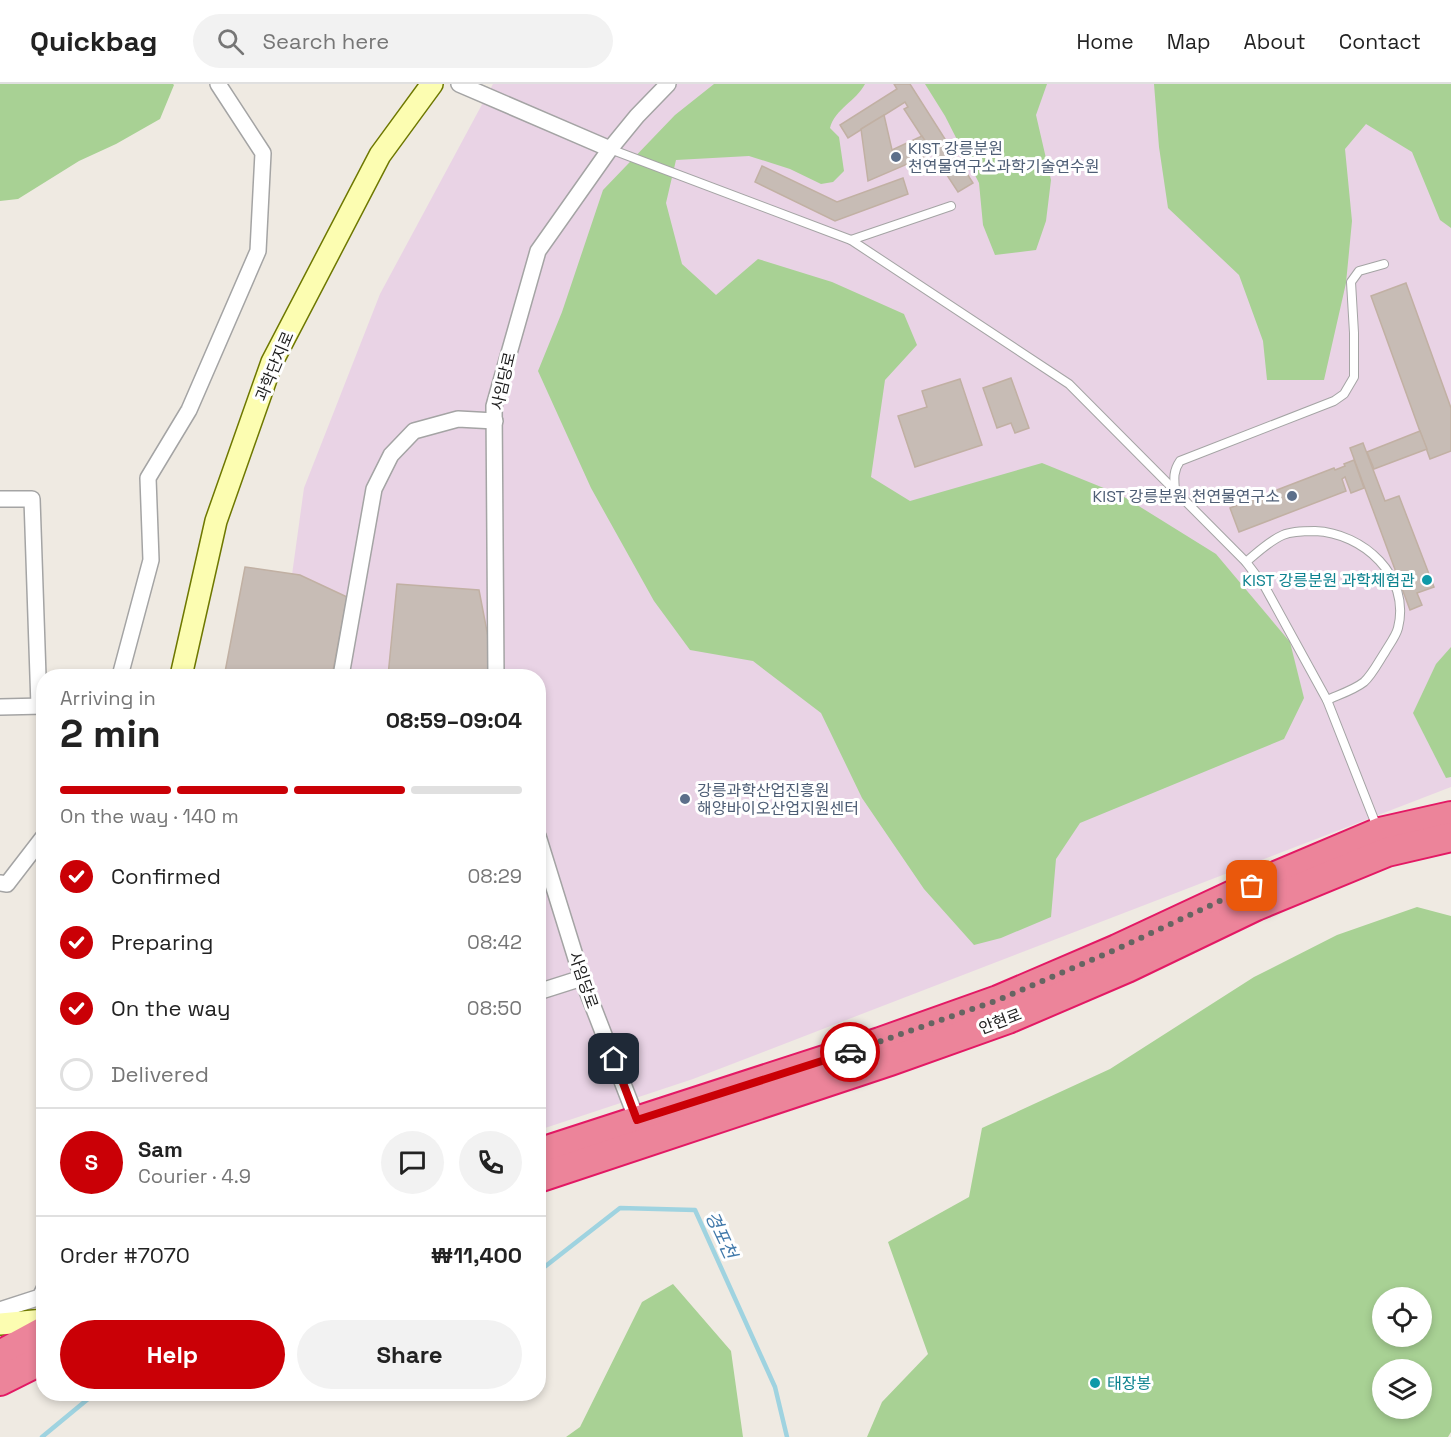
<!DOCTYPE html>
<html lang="en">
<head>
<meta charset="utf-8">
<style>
	body { margin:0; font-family:"Space Grotesk","Noto Sans KR",sans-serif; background:#f2f2f2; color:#222; height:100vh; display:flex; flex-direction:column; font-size:22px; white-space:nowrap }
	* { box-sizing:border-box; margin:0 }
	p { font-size:20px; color:#767676 }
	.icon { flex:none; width:33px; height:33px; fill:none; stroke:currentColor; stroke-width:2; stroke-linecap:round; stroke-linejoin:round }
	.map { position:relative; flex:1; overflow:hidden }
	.panel { position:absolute; left:36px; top:585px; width:510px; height:732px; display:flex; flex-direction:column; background:#fff; border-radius:24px; box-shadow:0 3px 9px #0003 }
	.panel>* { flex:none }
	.fabs { position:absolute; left:1372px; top:1203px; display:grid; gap:12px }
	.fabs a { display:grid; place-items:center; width:60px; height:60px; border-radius:50%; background:#fff; box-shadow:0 3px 9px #0003; font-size:30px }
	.pin { position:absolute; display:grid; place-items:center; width:51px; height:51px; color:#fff; margin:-26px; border-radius:12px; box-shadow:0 3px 9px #0006 }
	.courier { position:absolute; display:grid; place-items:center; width:60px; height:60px; margin:-30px; border:4px solid #ca0006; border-radius:50%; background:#fff; color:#222; box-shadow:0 2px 8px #0007 }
	.head em { font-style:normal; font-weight:600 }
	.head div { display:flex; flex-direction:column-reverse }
	.head { display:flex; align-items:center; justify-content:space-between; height:102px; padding:0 24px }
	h1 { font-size:39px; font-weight:600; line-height:45px }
	.bar { display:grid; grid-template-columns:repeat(4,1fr); gap:9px 6px; align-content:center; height:72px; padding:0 24px }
	.bar i { height:8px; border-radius:4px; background:#e0e0e0 }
	.bar .selected { background:#ca0006 }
	.bar p { grid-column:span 4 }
	.line { display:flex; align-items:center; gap:15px; padding:0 24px; border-top:2px solid #e0e0e0 }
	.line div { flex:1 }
	.round { display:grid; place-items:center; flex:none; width:63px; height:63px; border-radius:32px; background:#f2f2f2 }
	ol { padding:0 24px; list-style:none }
	li { display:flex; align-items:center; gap:18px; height:66px }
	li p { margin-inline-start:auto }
	li .icon { padding:6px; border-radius:50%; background:#ca0006; color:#fff; stroke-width:4 }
	li:last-child { color:#767676 }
	li i { width:33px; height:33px; border:3px solid #e0e0e0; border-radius:50% }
	.action { display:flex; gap:12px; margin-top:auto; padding:12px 24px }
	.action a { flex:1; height:69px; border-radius:36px; background:#ca0006; color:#fff; font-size:24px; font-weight:600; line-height:69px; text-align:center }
	.action a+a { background:#f2f2f2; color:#222 }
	header { display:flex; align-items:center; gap:36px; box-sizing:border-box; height:84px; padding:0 30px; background:#fff; border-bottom:2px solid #e0e0e0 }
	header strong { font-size:28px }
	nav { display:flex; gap:33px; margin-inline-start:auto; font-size:21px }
	.search { width:420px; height:54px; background:#f2f2f2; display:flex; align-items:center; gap:15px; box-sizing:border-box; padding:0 21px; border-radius:33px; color:#767676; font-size:22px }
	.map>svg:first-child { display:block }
	.industrial { fill:#e9d3e5 }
	.forest { fill:#a8d194; fill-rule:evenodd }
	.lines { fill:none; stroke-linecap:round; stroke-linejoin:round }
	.stream { stroke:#9fd3e0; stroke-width:4.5 }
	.building { fill:#c7bcb5; stroke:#c1b0a3; stroke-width:1.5 }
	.lane-casing { stroke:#a4a4a4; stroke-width:10 }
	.street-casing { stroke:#a4a4a4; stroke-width:18 }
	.secondary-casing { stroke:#6e7800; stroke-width:24 }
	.highway-casing { stroke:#e31964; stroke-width:32 }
	.lane { stroke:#fff; stroke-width:8 }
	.street { stroke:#fff; stroke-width:15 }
	.secondary { stroke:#fcfdb1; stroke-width:21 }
	.highway { stroke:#ec849a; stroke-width:28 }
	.done { stroke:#666562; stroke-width:6; stroke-dasharray:0 10.8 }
	.route { stroke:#ca0006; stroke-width:8 }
	.service-dot { fill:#5c6f8a; stroke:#fff; stroke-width:2 }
	.culture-dot { fill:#0f9aa8; stroke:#fff; stroke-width:2 }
	.labels { text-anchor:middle; stroke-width:6; stroke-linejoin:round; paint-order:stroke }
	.service-label { font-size:16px; fill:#4e5e75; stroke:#fff; text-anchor:start }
	.street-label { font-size:16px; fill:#1d1d1d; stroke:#fff }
	.culture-label { font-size:16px; fill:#0d838f; stroke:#fff; text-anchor:end }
	.water-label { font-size:18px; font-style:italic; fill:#4179aa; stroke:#fff }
</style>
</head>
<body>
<header>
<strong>Quickbag</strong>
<div class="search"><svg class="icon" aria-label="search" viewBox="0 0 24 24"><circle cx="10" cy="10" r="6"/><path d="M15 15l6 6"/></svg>Search here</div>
<nav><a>Home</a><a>Map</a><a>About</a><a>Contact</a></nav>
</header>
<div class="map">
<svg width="1451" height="1353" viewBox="0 0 1451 1353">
	<rect width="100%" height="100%" fill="#efeae2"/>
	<polygon class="industrial" points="493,0 1451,0 1451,703 693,995 539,1046 538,592 278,592 304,404 380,210"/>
	<g class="forest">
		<polygon points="0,0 173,0 174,1 160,35 116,60 79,77 18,115 0,117"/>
		<path d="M714 0H865C856 17 835 25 830 44L839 53 844 87 833 98 821 100 790 85 749 72 676 76 666 119 682 180 716 211 758 175 832 198 904 230 917 261 885 296 871 393 910 417 1042 379 1121 411 1216 470 1290 558 1304 614 1284 655 1080 739 1056 775 1051 833 1001 854 974 861 924 805 862 714 821 629 753 577 690 566 654 517 591 404 538 287 562 228 603 106 675 31Z"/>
		<polygon points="925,0 1047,0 1036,31 1051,96 1046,137 1036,166 995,171 983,141 979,99 945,32"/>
		<polygon points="1154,0 1451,0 1451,144 1440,136 1412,68 1366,40 1345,65 1352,137 1346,199 1324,296 1267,296 1263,257 1239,191 1168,124 1159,63"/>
		<polygon points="1451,563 1451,693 1446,694 1413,629 1436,580"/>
		<path d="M1417 823 1451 832V1348L1448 1353H867L882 1318 928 1270 888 1158 969 1113 982 1044 1110 985 1254 893 1337 851ZM1383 1214H1422V1252H1383ZM1383 1286H1422V1324H1383Z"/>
		<polygon points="673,1200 731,1267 743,1353 566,1353 580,1343 642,1218"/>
	</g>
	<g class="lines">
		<g class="stream">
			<polyline points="538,1188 620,1124 695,1126 775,1303 787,1353"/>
			<polyline points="42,1353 94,1310"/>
		</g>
	</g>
	<g class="building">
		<polygon points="894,0 910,0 973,99 958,108 904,25 908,23 905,18 848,54 840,41 897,5"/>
		<polygon points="884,31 892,66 922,52 933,69 868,97 861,45"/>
		<polygon points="762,82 837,118 903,94 908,110 835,137 755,98"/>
		<polygon points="1406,199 1451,324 1451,367 1430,375 1371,212"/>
		<polygon points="1011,294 1029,344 1015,349 1011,339 997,344 983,304"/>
		<polygon points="960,295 982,361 915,383 898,332 927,323 922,307"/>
		<polygon points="1420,347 1427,365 1374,385 1367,368"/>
		<polygon points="1363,359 1385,417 1399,412 1434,503 1417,509 1422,521 1410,526 1350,364"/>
		<polygon points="1354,376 1364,404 1351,409 1345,393 1342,395 1346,407 1239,448 1230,424 1334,384 1335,386 1345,382 1344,380"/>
		<polygon points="245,483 300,491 347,513 332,592 248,592 225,588"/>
		<polygon points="397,500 479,506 495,589 480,592 388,592"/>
	</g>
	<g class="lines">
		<g class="lane-casing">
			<g id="lane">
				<polyline points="610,65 851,156 1069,300 1246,478 1265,503 1327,616 1377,743"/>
				<polyline points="851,156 951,122"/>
				<path d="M1175 406C1174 395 1173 387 1180 377L1334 317 1344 310 1354 293V249L1351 198 1359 187 1384 180"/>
				<path d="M1246 478C1258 468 1269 457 1283 451 1292 447 1305 447 1315 447 1363 449 1411 492 1398 544 1396 552 1389 561 1385 568 1379 577 1372 591 1364 598 1354 606 1338 611 1327 616"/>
			</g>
		</g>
		<g class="street-casing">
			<g id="street">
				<polyline points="459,0 610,65"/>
				<polyline points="0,415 32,415 39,622"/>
				<polyline points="120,592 151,476 148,394 189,326 258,167 263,69 218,0"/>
				<polyline points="341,592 374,405 391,371 414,347 458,335 495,337"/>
				<polyline points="496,592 494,322 538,167 610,65 637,32 668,0"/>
				<polyline points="0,623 44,622"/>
				<polyline points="538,752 582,894 637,1036"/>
				<polyline points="0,799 7,800 44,752"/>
				<polyline points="538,908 582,894"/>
				<polyline points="0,1226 40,1213 44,1205"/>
			</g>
		</g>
		<g class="secondary-casing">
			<g id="secondary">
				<polyline points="181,592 216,437 272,278 380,71 432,0"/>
				<polyline points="0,1240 44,1236"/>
			</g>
		</g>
		<g class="highway-casing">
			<g id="highway">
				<polyline points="538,1069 880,958 998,916 1117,865 1252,802 1380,748 1451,732"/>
				<polyline points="538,1094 890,977 1008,935 1127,884 1256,822 1387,768 1451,753"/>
				<polyline points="0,1271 44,1247"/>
				<polyline points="0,1297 44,1275"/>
			</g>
		</g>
		<use href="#lane" class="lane"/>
		<use href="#street" class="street"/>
		<use href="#secondary" class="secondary"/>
		<use href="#highway" class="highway"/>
	</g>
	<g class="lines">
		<polyline class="done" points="850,968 998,916 1117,865 1252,802"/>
		<polyline class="route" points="614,975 637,1036 850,968"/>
	</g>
	<g class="service-dot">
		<circle cx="896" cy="73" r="6"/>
		<circle cx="1292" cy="412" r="6"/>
		<circle cx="685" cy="715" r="6"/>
	</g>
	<g class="culture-dot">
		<circle cx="1427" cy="496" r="6"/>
		<circle cx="1095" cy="1299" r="6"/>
	</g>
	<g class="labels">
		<g class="service-label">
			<text x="908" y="70">KIST 강릉분원<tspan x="908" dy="18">천연물연구소과학기술연수원</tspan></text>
			<text x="1280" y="418" text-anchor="end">KIST 강릉분원 천연물연구소</text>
			<text x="697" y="712">강릉과학산업진흥원<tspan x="697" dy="18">해양바이오산업지원센터</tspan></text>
		</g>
		<g class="street-label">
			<text transform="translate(274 282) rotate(-67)" y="6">과학단지로</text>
			<text transform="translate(503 297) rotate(-77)" y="6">사임당로</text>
			<text transform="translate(584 896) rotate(71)" y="6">사임당로</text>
			<text transform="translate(1000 937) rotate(-21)" y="6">안현로</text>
		</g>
		<g class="culture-label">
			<text x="1415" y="502">KIST 강릉분원 과학체험관</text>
			<text x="1107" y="1305" text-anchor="start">태장봉</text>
		</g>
		<g class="water-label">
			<text transform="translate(721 1151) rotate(65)" y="6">경포천</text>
		</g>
	</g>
</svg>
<div class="fabs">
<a><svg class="icon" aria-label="locate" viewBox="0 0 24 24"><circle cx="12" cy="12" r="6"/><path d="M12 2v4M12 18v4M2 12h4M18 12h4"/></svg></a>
<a><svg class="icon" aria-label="layers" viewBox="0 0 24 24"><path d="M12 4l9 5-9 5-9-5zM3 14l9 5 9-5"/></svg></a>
</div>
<div class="pin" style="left:1252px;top:802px;background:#ea580c"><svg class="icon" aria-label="bag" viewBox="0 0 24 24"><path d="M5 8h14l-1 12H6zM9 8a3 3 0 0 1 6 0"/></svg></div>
<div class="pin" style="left:614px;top:975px;background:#1f2937"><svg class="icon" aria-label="home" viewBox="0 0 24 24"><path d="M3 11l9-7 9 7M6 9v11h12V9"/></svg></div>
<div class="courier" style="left:850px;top:968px"><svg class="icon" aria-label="car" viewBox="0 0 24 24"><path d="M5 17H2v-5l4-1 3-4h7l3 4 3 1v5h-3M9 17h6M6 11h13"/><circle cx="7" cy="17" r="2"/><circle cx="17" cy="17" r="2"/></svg></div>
<section class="panel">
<div class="head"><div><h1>2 min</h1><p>Arriving in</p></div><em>08:59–09:04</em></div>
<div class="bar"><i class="selected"></i><i class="selected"></i><i class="selected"></i><i></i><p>On the way · 140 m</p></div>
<ol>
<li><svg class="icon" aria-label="check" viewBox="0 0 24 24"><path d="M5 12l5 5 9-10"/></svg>Confirmed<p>08:29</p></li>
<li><svg class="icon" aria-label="check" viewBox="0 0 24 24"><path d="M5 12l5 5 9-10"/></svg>Preparing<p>08:42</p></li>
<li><svg class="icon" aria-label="check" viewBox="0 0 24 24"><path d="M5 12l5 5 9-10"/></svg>On the way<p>08:50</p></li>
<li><i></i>Delivered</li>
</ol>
<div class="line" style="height:108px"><b class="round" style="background:#ca0006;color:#fff">S</b><div><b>Sam</b><p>Courier · 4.9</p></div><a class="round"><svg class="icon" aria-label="chat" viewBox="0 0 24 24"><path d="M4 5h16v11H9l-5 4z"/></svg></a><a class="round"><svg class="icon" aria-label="phone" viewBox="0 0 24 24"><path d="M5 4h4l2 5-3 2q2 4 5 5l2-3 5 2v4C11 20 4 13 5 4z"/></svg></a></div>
<div class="line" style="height:78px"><div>Order #7070</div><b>₩11,400</b></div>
<div class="action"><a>Help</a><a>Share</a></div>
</section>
</div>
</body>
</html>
